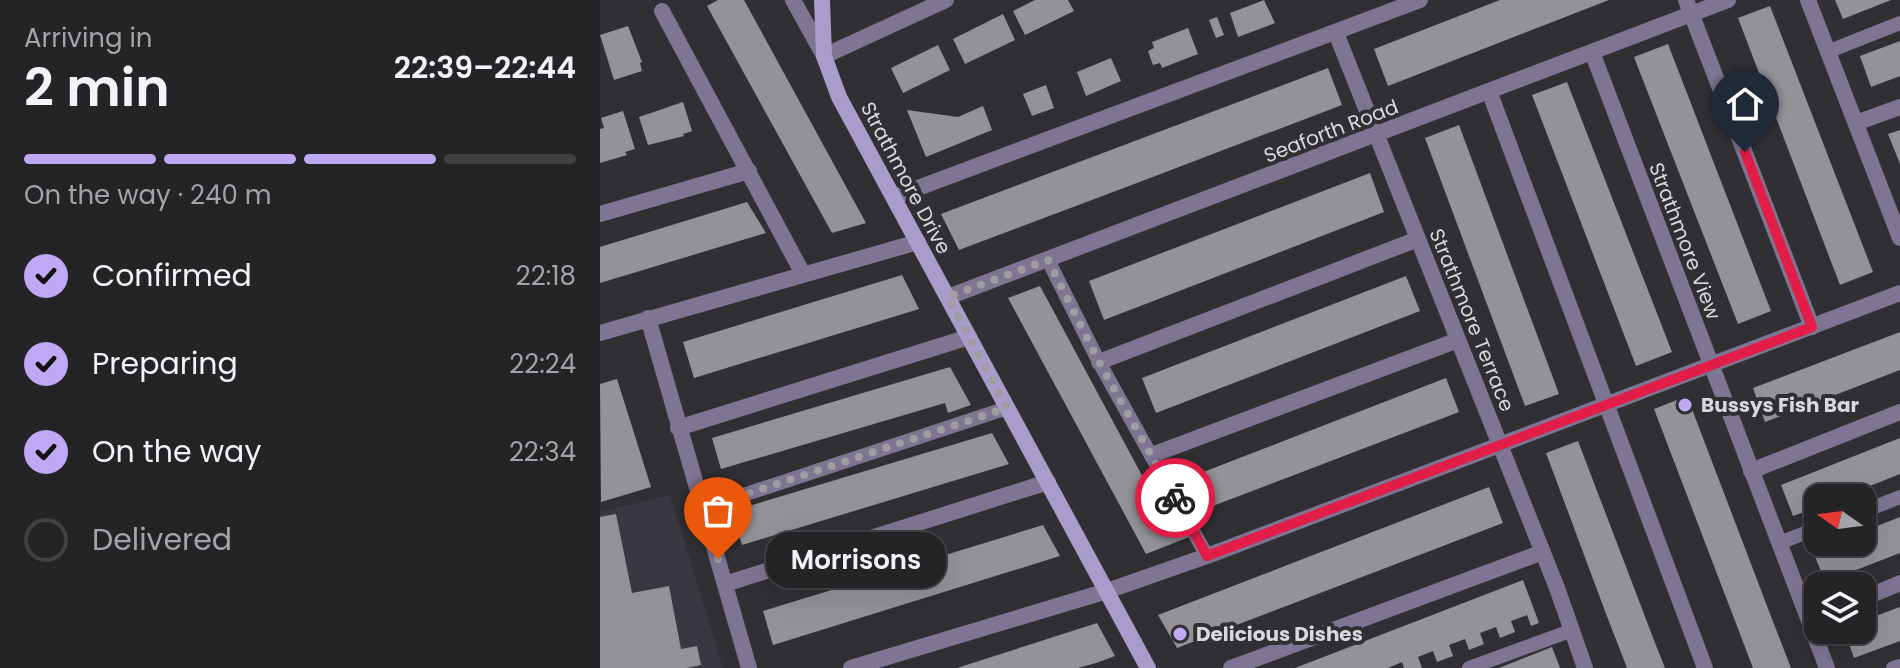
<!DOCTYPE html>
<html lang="en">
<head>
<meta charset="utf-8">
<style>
	body { margin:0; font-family:Poppins,sans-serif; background:#2c2b2e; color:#f1f3f6; height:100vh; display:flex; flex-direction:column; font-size:30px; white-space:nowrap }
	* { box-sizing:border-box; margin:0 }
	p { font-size:26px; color:#a3a4a7 }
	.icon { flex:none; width:44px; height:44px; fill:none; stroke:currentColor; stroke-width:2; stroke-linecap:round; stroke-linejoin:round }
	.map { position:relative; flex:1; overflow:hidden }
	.panel { display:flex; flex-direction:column; background:#242326; width:600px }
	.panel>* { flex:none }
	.needle { width:52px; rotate:284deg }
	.tools { position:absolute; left:1204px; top:484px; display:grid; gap:16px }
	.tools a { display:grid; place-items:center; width:72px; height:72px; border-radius:16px; background:#242326; box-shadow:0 8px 32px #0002,0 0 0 2px #414043; font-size:40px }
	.pin { position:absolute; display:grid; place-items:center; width:68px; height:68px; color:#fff; margin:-82px -34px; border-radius:50% 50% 50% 0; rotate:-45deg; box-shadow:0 0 8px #0007 }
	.pin .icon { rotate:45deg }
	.courier { position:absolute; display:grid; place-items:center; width:80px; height:80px; margin:-40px; border:6px solid #e11d48; border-radius:50%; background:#fff; color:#222; box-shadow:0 2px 10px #0007 }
	.bubble { position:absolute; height:56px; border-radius:24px; background:#242326; box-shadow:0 8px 32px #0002,0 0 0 2px #414043; font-size:26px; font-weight:600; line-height:56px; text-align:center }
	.summary em { font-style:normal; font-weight:600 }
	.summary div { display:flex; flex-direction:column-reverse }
	.summary { display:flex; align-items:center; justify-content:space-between; height:136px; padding:0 24px }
	h1 { font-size:52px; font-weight:600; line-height:60px }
	.bar { display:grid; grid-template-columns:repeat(4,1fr); gap:12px 8px; align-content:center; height:96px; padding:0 24px }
	.bar i { height:10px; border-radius:6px; background:#414043 }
	.bar .selected { background:#bfa9f4 }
	.bar p { grid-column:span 4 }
	ol { padding:0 24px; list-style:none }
	li { display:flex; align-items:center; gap:24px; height:88px }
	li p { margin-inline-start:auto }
	li .icon { padding:8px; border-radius:50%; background:#bfa9f4; color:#111; stroke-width:4 }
	li:last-child { color:#a3a4a7 }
	li i { width:44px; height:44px; border:4px solid #414043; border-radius:50% }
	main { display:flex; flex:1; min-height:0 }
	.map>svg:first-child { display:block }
	.built { fill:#3a3741 }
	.building { fill:#939297 }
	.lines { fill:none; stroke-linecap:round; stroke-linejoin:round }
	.lane { stroke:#7d7592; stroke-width:14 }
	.street { stroke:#7d7592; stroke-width:16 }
	.secondary { stroke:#a89cca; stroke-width:16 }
	.done { stroke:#9e9ea1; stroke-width:8; stroke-dasharray:0 14.4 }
	.route { stroke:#e11d48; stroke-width:10 }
	.poi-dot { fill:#bfa9f4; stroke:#302f33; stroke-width:3 }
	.labels { text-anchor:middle; stroke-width:8; stroke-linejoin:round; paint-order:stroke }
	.street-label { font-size:20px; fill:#d9d9dc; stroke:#302f33 }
	.poi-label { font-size:20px; font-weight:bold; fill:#d9d9dc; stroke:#302f33; text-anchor:start }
</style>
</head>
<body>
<main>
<section class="panel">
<div class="summary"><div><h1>2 min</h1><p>Arriving in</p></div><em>22:39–22:44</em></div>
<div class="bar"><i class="selected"></i><i class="selected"></i><i class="selected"></i><i></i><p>On the way · 240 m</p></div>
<ol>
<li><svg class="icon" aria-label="check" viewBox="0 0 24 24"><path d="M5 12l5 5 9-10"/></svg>Confirmed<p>22:18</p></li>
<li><svg class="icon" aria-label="check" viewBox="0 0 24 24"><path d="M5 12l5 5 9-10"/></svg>Preparing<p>22:24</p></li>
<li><svg class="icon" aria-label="check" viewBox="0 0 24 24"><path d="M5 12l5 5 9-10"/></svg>On the way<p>22:34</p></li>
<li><i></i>Delivered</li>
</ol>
</section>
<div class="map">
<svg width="1300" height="668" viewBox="0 0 1300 668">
	<rect width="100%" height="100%" fill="#302f33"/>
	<polygon class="built" points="70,495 123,668 0,668 0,512"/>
	<g class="building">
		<polygon points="118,0 144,0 266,223 232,233 107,6"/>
		<polygon points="435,0 468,0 474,11 425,35 413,11"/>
		<polygon points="664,0 675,23 638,37 630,13"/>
		<polygon points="900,0 1009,0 788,86 774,49"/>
		<polygon points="1235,0 1291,0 1243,19"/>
		<polygon points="1170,6 1273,272 1240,285 1138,18"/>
		<polygon points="403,14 415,40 365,64 353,39"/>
		<polygon points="617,17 624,35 616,38 609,20"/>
		<polygon points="28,26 42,62 40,63 42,71 14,80 0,35"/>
		<polygon points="588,28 598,54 562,68 560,63 553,65 548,51 554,48 552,42"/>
		<polygon points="1300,41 1300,76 1271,87 1260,56"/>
		<polygon points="1068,44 1171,311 1138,324 1034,57"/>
		<polygon points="338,45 350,70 303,93 291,68"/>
		<polygon points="511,58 521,81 486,96 477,72"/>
		<polygon points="728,68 742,105 529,186 359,250 341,214"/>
		<polygon points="967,82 1072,352 1036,366 932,95"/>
		<polygon points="446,85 454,108 432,116 423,94"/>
		<polygon points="83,102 92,131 83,134 84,136 48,145 39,117"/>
		<polygon points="383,106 392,130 326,157 307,110 358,117"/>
		<polygon points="23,111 35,149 25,152 27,155 0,163 0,129 4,128 1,118"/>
		<polygon points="859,125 959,394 925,406 825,138"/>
		<polygon points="1300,130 1300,164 1288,134"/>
		<polygon points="770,173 784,212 504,320 489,281"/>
		<polygon points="147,202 166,233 0,283 0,247"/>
		<polygon points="302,275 319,309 94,378 83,342"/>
		<polygon points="806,276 820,311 556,413 542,378"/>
		<polygon points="440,286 559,507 570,501 589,537 546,554 408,298"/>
		<polygon points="1300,332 1300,370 1165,422 1153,388"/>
		<polygon points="350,367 371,405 348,413 345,403 121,469 112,438"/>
		<polygon points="846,378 859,412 605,509 593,476"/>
		<polygon points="17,379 51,487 1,502 0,384"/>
		<polygon points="1087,396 1172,619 1191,668 1153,668 1054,409"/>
		<polygon points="392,433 409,464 142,545 132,511"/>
		<polygon points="1300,438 1300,474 1240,498 1218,498 1218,507 1193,516 1181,485"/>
		<polygon points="978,441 1057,648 1065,668 1027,668 1008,619 946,453"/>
		<polygon points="889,487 903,523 626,629 577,648 558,615"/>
		<polygon points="16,514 32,593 69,586 81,649 97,646 101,665 87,668 0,668 0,517"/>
		<polygon points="1300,517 1300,553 1225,582 1213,551 1237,542 1262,542 1262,532"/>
		<polygon points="443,525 460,556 173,645 163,611"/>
		<polygon points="923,580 939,623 931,626 927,615 911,621 915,632 900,638 896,627 880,633 884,644 869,650 865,639 849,645 853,656 837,662 833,651 818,657 822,668 804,668 802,662 788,668 695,668"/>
		<polygon points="1300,607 1300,641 1254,658 1244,630 1262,630 1262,621"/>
		<polygon points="497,623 515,656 496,663 478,668 357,668"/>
		<polygon points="952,647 960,668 899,668"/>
	</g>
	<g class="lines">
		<g class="lane">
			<polyline points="1227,52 1300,23"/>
			<polyline points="448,260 499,362 607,556"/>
			<polyline points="104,508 407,408"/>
			<polyline points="1262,512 1300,497"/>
			<polyline points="1179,543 1218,528"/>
			<polyline points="869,668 970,631"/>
			<polyline points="1293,668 1300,666"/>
		</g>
		<g class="street">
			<polyline points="193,0 224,56 346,0"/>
			<polyline points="1086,0 1212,327"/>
			<polyline points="1208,0 1300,238"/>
			<polyline points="62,11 203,274"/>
			<polyline points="736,33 957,588 985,668"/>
			<polyline points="992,52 1227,668"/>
			<polyline points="889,91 1105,668"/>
			<polyline points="1256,123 1300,107"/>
			<polyline points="294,197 820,0"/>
			<polyline points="0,214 149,171"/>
			<polyline points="348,297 1128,0"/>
			<polyline points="48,318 149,668"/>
			<polyline points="0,333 318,242"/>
			<polyline points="499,362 818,239"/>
			<polyline points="78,428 369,337"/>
			<polyline points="552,455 858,340"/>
			<polyline points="1151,471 1300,412"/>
			<polyline points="125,584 448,482"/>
			<polyline points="1262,599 1300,583"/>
			<polyline points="251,668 507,591 607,556 1300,293"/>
			<polyline points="631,668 943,552"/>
		</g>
		<polyline class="secondary" points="222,0 224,56 239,97 548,668"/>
	</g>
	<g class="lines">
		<polyline class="done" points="118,559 104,508 407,408 348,297 448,260 499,362 575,498"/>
		<polyline class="route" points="575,498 607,556 1212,327 1145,152"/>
	</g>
	<g class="poi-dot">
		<circle cx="1085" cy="405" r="8"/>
		<circle cx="580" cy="634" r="8"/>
	</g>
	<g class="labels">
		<g class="street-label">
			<text transform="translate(731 131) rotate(-21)" y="7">Seaforth Road</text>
			<text transform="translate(306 178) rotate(62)" y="7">Strathmore Drive</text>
			<text transform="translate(1085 241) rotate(69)" y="7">Strathmore View</text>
			<text transform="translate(872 320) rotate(68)" y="7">Strathmore Terrace</text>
		</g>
		<g class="poi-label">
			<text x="1101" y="412">Bussys Fish Bar</text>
			<text x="596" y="641">Delicious Dishes</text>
		</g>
	</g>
</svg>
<div class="tools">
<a><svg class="needle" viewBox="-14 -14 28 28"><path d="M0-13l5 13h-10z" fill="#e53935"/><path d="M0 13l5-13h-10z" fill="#a3a4a7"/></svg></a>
<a><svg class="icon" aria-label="layers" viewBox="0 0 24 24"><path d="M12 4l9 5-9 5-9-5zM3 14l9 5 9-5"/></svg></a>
</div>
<div class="pin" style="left:118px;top:559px;background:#ea580c"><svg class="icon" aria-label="bag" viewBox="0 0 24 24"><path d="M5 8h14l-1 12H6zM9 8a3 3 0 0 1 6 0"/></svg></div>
<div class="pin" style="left:1145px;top:152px;background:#1f2937"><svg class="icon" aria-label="home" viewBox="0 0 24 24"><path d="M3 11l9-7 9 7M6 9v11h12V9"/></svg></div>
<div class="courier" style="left:575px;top:498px"><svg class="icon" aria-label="bike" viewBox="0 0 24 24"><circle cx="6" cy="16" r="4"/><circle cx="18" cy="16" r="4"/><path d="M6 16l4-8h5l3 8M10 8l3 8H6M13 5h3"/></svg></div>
<div class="bubble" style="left:166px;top:532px;width:180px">Morrisons</div>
</div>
</main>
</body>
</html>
